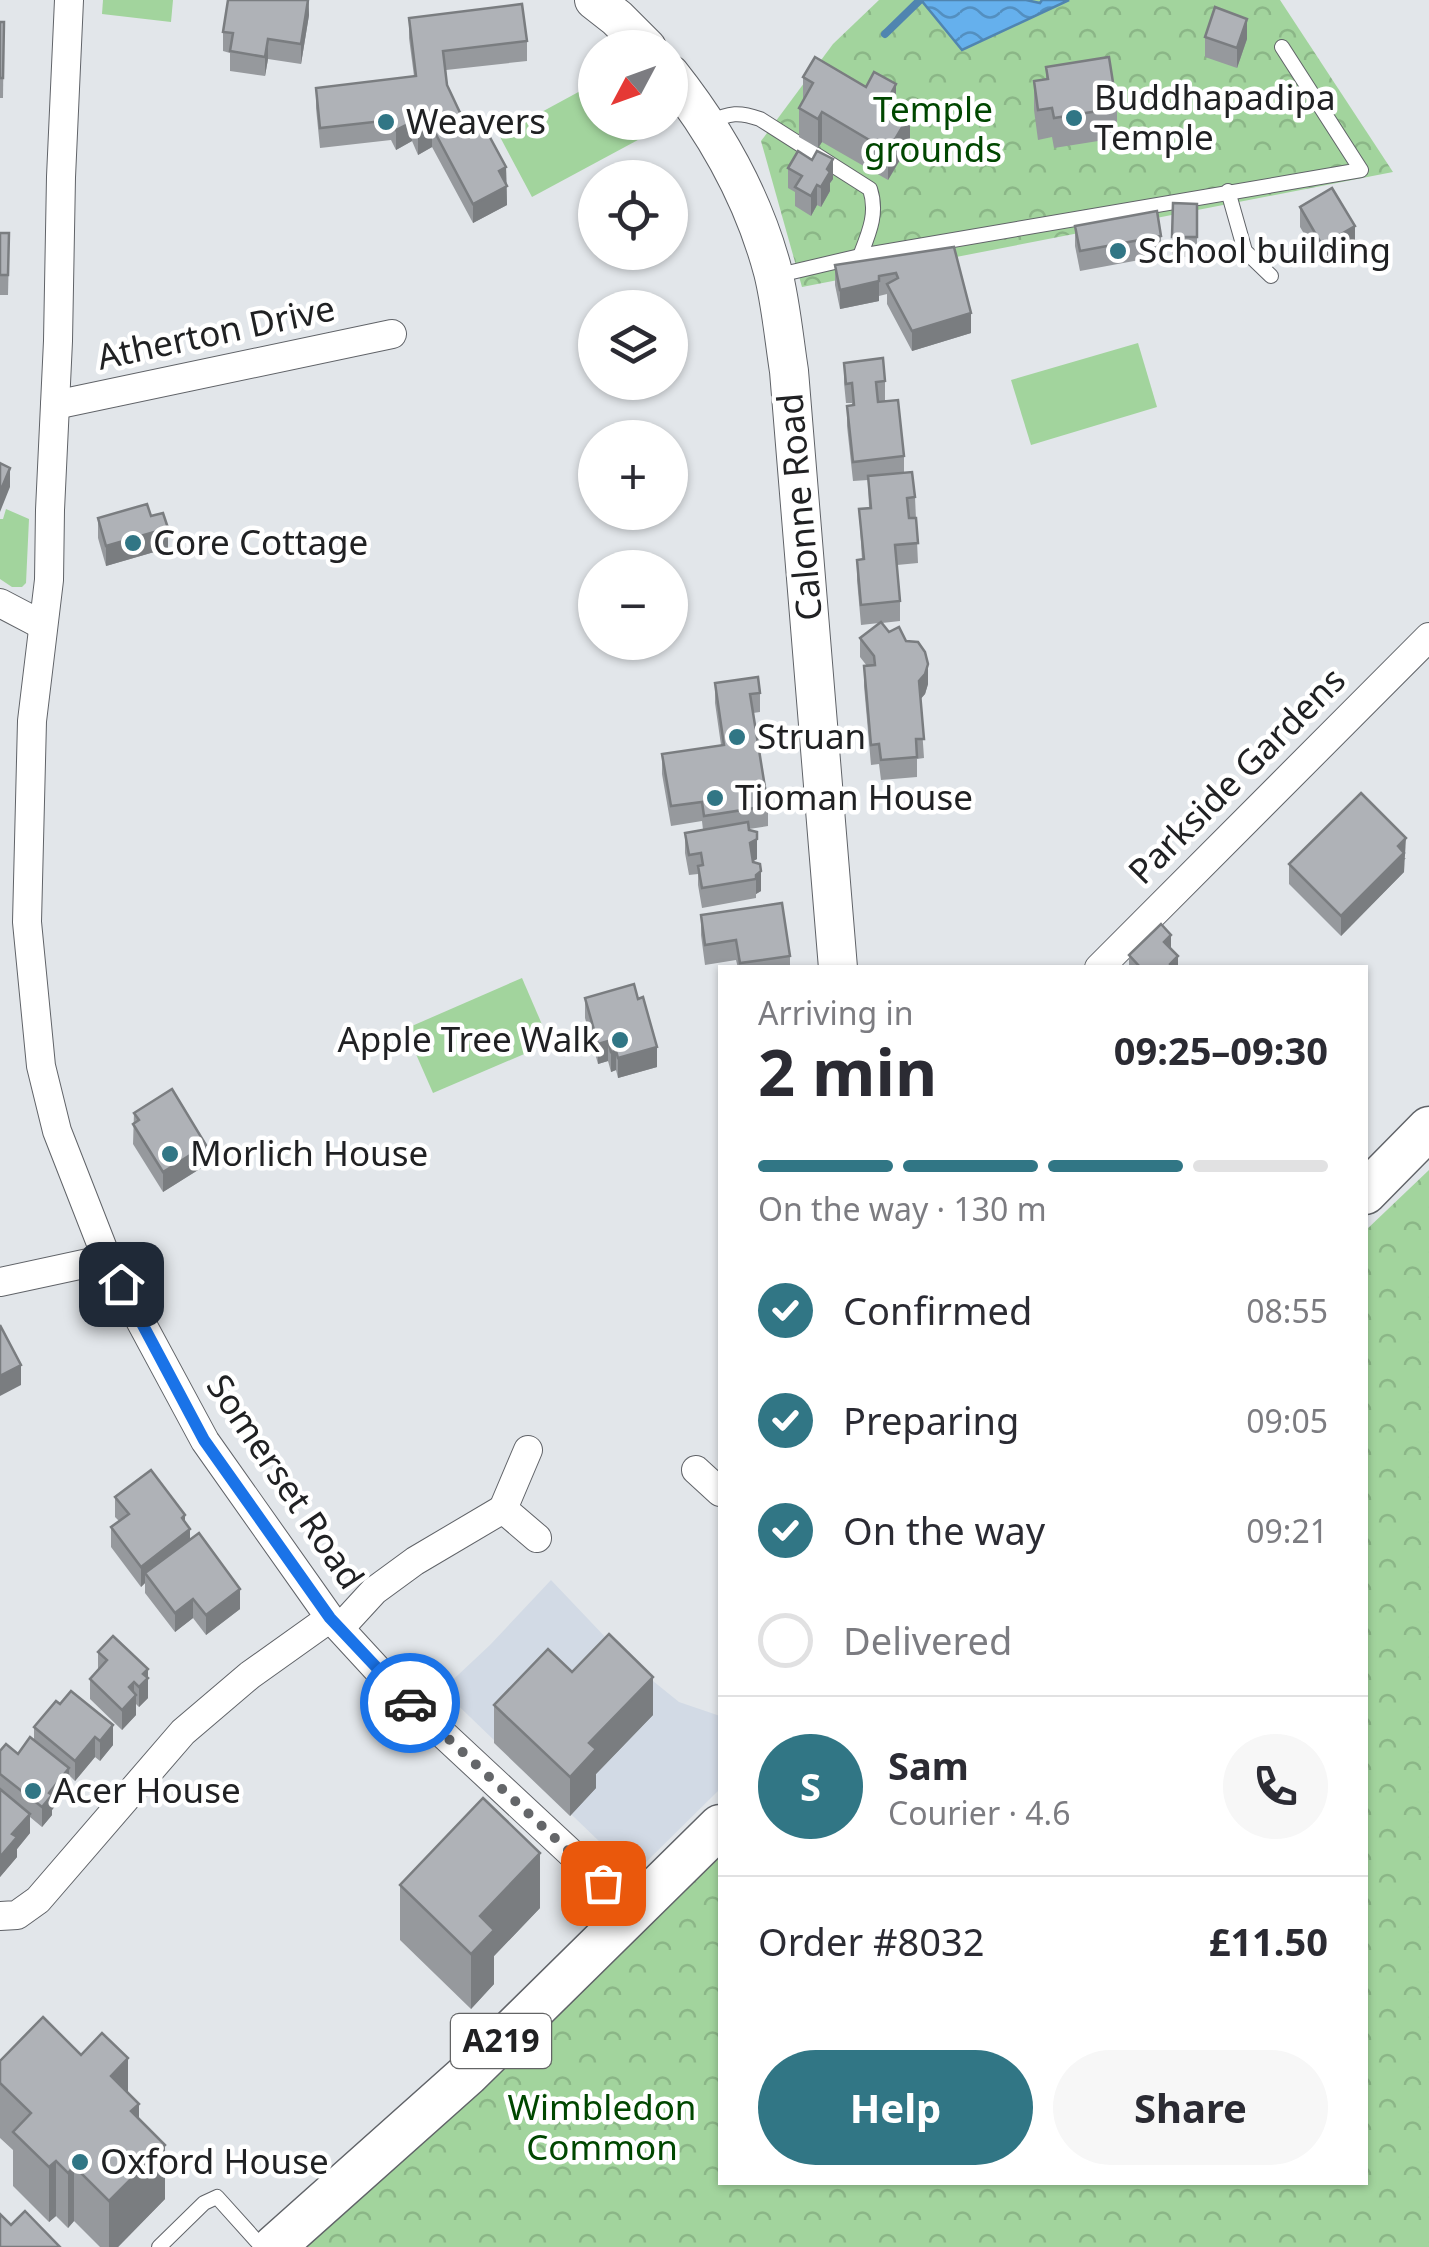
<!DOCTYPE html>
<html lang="en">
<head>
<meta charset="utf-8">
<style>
	body { margin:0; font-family:"Noto Sans",sans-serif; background:#f7f7f7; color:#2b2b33; height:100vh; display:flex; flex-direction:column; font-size:38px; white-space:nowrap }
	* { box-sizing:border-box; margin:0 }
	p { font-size:32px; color:#7c7c81 }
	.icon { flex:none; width:55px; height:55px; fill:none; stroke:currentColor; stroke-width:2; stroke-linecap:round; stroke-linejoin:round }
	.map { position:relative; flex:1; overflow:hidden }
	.details { position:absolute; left:718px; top:965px; width:650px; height:1220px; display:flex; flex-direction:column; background:#fff; border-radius:0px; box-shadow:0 2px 8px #0004 }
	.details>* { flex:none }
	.needle { width:65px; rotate:229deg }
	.buttons { position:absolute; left:578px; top:30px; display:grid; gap:20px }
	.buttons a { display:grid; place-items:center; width:110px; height:110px; border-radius:50%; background:#fff; box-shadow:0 2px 8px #0004; font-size:50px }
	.pin { position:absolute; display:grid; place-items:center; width:85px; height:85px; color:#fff; margin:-42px; border-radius:20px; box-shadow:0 5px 15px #0006 }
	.courier { position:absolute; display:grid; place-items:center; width:100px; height:100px; margin:-50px; border:8px solid #1a73e8; border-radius:50%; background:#fff; color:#222; box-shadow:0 2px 12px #0007 }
	.head em { font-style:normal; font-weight:700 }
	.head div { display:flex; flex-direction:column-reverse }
	.head { display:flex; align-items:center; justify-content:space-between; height:170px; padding:0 40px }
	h1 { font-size:65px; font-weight:700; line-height:75px }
	.bar { display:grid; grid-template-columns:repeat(4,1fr); gap:15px 10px; align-content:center; height:120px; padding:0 40px }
	.bar i { height:12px; border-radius:8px; background:#e1e1e2 }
	.bar .selected { background:#317685 }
	.bar p { grid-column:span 4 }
	.line { display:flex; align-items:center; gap:25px; padding:0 40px; border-top:2px solid #e1e1e2 }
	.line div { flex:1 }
	.round { display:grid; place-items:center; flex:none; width:105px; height:105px; border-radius:52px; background:#f7f7f7 }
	ol { padding:0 40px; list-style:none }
	li { display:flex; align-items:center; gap:30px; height:110px }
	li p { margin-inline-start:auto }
	li .icon { padding:10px; border-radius:50%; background:#317685; color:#fff; stroke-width:4 }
	li:last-child { color:#7c7c81 }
	li i { width:55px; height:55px; border:5px solid #e1e1e2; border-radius:50% }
	.cta { display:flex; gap:20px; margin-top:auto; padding:20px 40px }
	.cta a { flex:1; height:115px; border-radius:60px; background:#317685; color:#fff; font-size:40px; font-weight:700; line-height:115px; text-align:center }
	.cta a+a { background:#f7f7f7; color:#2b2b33 }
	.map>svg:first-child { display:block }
	.built { fill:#d2dae5 }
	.green { fill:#a2d49d }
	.park { fill:url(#park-crowns) }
	.water { fill:url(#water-waves); stroke:#5085b0; stroke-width:2.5 }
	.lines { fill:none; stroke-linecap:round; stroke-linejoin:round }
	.stream { stroke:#5085b0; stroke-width:8 }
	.lane-casing { stroke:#606368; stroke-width:16 }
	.street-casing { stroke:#606368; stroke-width:30 }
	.secondary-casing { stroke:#606368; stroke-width:40 }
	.primary-casing { stroke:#606368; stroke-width:45 }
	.lane { stroke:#fff; stroke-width:14 }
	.street { stroke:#fff; stroke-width:28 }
	.secondary { stroke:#fff; stroke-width:38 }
	.primary { stroke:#fff; stroke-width:42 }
	.wall { fill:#96999d }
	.shaded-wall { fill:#7a7d80 }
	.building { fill:#afb2b7; stroke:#7a7d80; stroke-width:2.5 }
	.done { stroke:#646669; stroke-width:10; stroke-dasharray:0 18 }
	.route { stroke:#1a73e8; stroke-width:12 }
	.poi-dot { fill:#317685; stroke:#fff; stroke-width:4 }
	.labels { text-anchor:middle; stroke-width:9; stroke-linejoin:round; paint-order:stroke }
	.shield { fill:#fff; stroke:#636465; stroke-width:2.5 }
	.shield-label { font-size:32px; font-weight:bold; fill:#202123 }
	.poi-label { font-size:35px; fill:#202123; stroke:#fff; text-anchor:start }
	.park-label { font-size:35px; fill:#004700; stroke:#fff }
	.street-label { font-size:35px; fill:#202123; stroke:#fff }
</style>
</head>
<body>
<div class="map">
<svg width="1429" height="2247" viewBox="0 0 1429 2247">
	<defs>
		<pattern id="park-crowns" width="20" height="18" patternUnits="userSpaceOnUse" patternTransform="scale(2.5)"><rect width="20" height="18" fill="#a2d49d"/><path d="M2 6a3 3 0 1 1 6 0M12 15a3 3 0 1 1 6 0" fill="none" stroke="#8bb687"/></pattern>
		<pattern id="water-waves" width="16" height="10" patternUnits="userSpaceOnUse" patternTransform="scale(2.5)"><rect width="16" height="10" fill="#65b0ed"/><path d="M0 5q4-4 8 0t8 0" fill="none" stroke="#538fc0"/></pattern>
	</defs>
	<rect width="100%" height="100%" fill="#e2e6ea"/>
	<polygon class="built" points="551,1580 627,1660 679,1702 720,1716 720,1789 636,1872 628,1869 442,1690 490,1645"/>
	<g class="green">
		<polygon points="103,0 173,0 171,22 102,14"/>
		<polygon points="595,83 595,122 643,123 649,134 532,197 499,135"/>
		<polygon points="1138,343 1157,407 1031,445 1011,380"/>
		<polygon points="6,509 29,519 26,583 22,587 12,587 0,579 0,519 3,519"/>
		<polygon points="522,978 550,1043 433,1093 405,1029"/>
	</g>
	<g class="park">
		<polygon points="879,0 1280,0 1393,172 802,287 761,141 833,44"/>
		<polygon points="1429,1170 1429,2247 307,2247 720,1850 720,2182 1365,2182 1365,1231"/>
	</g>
	<polygon class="water" points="921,0 1026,0 1040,3 1042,0 1069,0 962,50"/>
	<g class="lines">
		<polyline class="stream" points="885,34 920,0"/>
		<g class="lane-casing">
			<g id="lane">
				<path d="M710 123C729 112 740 112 760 119L870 189C878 213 869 233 860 256"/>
				<polyline points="1228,191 1245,251 1271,276"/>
				<polyline points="775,276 860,256 1361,170 1282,47"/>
				<polyline points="159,2247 204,2203 217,2197 262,2247"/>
			</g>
		</g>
		<g class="street-casing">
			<g id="street">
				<polyline points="69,0 61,177 58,341 50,510 49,580 32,721 27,922 41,1066 57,1131 107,1259 205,1441 330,1618 400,1694 632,1910"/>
				<polyline points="55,405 392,334"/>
				<polyline points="0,603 42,625"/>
				<polyline points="1099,968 1429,637"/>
				<polyline points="0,1282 107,1259"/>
				<polyline points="696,1470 720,1492"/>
				<polyline points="503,1509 528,1450"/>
				<polyline points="340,1628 374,1591 415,1561 503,1509 537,1538"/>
				<polyline points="0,1916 17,1915 38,1900 183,1732 250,1675 330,1618"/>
			</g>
		</g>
		<g class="secondary-casing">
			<g id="secondary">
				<polyline points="594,0 617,18 647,48"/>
				<path d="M670 74C716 132 754 200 773 272 781 304 784 339 789 371L838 968"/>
			</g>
		</g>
		<g class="primary-casing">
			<g id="primary">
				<polyline points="1365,1193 1429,1128"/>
				<polyline points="274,2247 468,2074 720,1826"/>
			</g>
		</g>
		<use href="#lane" class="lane"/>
		<use href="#street" class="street"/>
		<use href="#secondary" class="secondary"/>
		<use href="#primary" class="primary"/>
	</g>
	<g class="wall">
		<polygon points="309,0 309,15 301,64 268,59 265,76 230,71 230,53 223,51 223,32"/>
		<polygon points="409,18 527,41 527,61 446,70 447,85 463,119 479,131 506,167 507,205 473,223 432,147 418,155 412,141 396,150 391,140 320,148 316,108 316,88 414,76 409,38"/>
		<polygon points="0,22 4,22 3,98 0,98"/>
		<polygon points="1205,37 1247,39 1237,68 1205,57"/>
		<polygon points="1046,67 1117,108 1117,138 1054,148 1052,137 1038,140 1034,110 1034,81 1046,79"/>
		<polygon points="803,77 896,106 910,143 888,180 822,142 818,148 799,137 799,108 803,101"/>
		<polygon points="788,168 833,179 830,183 830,191 821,207 817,205 811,216 795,206 795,192 788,188"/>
		<polygon points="1173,203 1197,204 1197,257 1172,257"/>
		<polygon points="1300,207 1355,245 1322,264 1300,227"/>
		<polygon points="1075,226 1161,236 1161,256 1080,271 1075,246"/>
		<polygon points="0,233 9,253 8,295 0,295"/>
		<polygon points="954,247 971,333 912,351 887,304 887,294 879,296 879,301 840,309 835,285 835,265"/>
		<polygon points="844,363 885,381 885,401 878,402 904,456 904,473 915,497 918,563 897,565 900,601 900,621 882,623 928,684 925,694 920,699 924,758 917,759 917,777 881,780 879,764 871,765 864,686 864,666 867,666 860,657 860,638 879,623 861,625 857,580 857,560 862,560 859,509 869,508 868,480 853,481 847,426 847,406 852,405 852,403 846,403 844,383"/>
		<polygon points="151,516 168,548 106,566 98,538 98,518"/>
		<polygon points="715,683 760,693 760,712 753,713 768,806 768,826 749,829 757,859 753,861 761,891 756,894 756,898 702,908 698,885 698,874 689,875 685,853 685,833 703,830 702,821 671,826 662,774 662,754 721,745 715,703"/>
		<polygon points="1406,858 1404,860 1404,872 1341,936 1289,884 1289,864"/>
		<polygon points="701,915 790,956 790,968 738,968 736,960 705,965 701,935"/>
		<polygon points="1171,950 1178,968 1129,968 1129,955"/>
		<polygon points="585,998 657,1067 618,1078 616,1070 611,1072 608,1061 598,1064 585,1018"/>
		<polygon points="134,1113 206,1165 163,1192 133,1144"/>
		<polygon points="115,1497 185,1523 190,1540 240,1609 206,1635 193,1618 175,1632 145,1593 145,1583 141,1587 111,1547 111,1527 119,1521 115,1517"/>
		<polygon points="98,1652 148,1669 148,1698 139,1707 136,1704 136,1715 122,1730 90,1699 90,1679 98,1670"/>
		<polygon points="572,1672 653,1715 596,1774 596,1788 570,1816 494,1743 494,1705"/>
		<polygon points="56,1701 113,1745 100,1761 95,1757 75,1781 69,1775 69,1788 52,1810 52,1815 42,1827 30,1817 30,1833 17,1849 17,1857 0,1877 0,1751 18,1754 34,1741 34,1727"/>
		<polygon points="400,1885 540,1908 494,1956 494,1984 471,2009 400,1940"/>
		<polygon points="81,2055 128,2094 139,2119 165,2199 118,2247 100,2247 74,2221 68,2228 56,2216 49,2222 13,2186 13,2150 0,2138 0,2061"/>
	</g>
	<g class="shaded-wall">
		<polygon points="308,0 309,15 301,64 301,44"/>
		<polygon points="1247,19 1247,39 1237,68 1237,48"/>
		<polygon points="268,39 268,59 265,76 265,57"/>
		<polygon points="896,84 896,114 887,101"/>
		<polygon points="822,112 822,142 818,148 818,119"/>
		<polygon points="910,114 910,143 888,180 888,151"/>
		<polygon points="412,122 412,141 396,150 396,130"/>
		<polygon points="432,127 432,147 418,155 418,135"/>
		<polygon points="833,159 833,179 830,183 830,191 821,207 821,187 827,169"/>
		<polygon points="506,167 507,205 473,223 473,204 499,171"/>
		<polygon points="817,185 817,205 811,216 811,196"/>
		<polygon points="1355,226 1355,245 1322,264 1322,245"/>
		<polygon points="879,281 879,301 840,309 840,290"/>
		<polygon points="971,313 971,333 912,351 912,331"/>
		<polygon points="10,468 10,487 0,512 0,492"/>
		<polygon points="168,528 168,548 106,566 106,546"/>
		<polygon points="928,664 928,684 925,694 919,701 919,681"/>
		<polygon points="1406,838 1404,872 1341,936 1341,916"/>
		<polygon points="757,839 757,859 750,863 750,843"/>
		<polygon points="761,871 761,891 756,894 756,875"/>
		<polygon points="1171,935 1171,955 1164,942"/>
		<polygon points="1178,956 1178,968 1170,968 1170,964"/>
		<polygon points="608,1041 608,1061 598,1064 598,1044"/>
		<polygon points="657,1047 657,1067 618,1078 618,1058"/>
		<polygon points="616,1051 616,1070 611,1072 611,1052"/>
		<polygon points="206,1145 206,1165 163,1192 163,1172"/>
		<polygon points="21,1365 21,1385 0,1396 0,1376"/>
		<polygon points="185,1515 185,1533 190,1529 190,1549 145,1573 145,1583 141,1587 141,1567"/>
		<polygon points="240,1589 240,1609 206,1635 206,1615"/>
		<polygon points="193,1599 193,1618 175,1632 175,1613"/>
		<polygon points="148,1669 148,1698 139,1707 139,1687 143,1674"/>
		<polygon points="653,1677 653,1715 596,1774 596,1788 570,1816 570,1777 589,1743"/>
		<polygon points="134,1682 134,1698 136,1695 136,1715 122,1730 122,1710 129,1687"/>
		<polygon points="113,1725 113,1745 100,1761 100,1741"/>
		<polygon points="95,1737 95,1757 75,1781 75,1761"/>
		<polygon points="69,1768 69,1788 52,1810 52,1815 42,1827 42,1807 49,1793"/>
		<polygon points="30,1814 30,1833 17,1849 17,1857 0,1877 0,1857 12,1834"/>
		<polygon points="540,1853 540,1908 494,1956 494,1984 471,2009 471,1954 480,1916"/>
		<polygon points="128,2058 128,2113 111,2076"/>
		<polygon points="139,2104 139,2159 131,2111"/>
		<polygon points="165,2145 165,2199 118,2247 109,2247 109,2201"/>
		<polygon points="56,2161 56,2216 49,2222 49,2167"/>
		<polygon points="74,2166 74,2221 68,2228 68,2173"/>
	</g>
	<g class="building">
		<polygon points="228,0 308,0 301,44 268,39 265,57 230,51 233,33 223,32"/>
		<polygon points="522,4 527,41 443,51 447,85 463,119 471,115 479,131 487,132 506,167 499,171 507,186 473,204 432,127 418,135 412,122 396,130 391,120 320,128 316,88 416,76 409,18"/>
		<polygon points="1215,7 1247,19 1237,48 1205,37"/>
		<polygon points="0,22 4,22 3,78 0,78"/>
		<polygon points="815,57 866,87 874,72 896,84 887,101 910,114 888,151 822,112 818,119 799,108 813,83 803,77"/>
		<polygon points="1109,57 1117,108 1054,118 1052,108 1038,110 1034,81 1048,79 1046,67"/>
		<polygon points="798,151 812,160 817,151 833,159 827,169 830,172 821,187 817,185 811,196 795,187 802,176 788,168"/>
		<polygon points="1332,188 1355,226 1322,245 1300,207"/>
		<polygon points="1173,203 1197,204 1197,237 1172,237"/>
		<polygon points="1157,211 1161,236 1080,251 1075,226"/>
		<polygon points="0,233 9,233 8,275 0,275"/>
		<polygon points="954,247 971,313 912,331 887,284 898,278 896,273 879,276 879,281 840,290 835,265"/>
		<polygon points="883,358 885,381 876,382 878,402 898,400 904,456 853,462 847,406 854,405 852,383 846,384 844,363"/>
		<polygon points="0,463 10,468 0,492"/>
		<polygon points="912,472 915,497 907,498 909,518 916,518 918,543 895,545 900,601 861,605 857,560 864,559 859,509 871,508 868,476"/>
		<polygon points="147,504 151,516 163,513 168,528 106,546 98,518"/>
		<polygon points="881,622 889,632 899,627 906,641 918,642 925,652 928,664 925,674 919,681 924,739 916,739 917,757 881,760 879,744 871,745 864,666 875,665 874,656 860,638"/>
		<polygon points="758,677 760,693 750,694 768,806 704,816 702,802 671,806 662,754 724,745 715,683"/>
		<polygon points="1361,793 1406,838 1398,846 1404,853 1341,916 1289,864"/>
		<polygon points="748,822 749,830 757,832 757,839 750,843 753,862 760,864 761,871 756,875 756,879 702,888 698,866 703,865 701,853 689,855 685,833"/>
		<polygon points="782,903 790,956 740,963 736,940 705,945 701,915"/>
		<polygon points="1161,924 1171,935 1164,942 1178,956 1170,964 1173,968 1141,968 1129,955"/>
		<polygon points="634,984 638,999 643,997 657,1047 618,1058 616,1051 611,1052 608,1041 598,1044 585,998"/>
		<polygon points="172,1089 206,1145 163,1172 133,1124 139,1120 134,1113"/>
		<polygon points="0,1325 21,1365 0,1376"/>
		<polygon points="151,1470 185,1515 182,1518 190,1529 141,1567 111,1527 129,1514 115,1497"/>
		<polygon points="199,1533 240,1589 206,1615 193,1599 175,1613 145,1573"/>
		<polygon points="609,1634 653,1677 589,1743 596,1749 570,1777 494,1705 548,1649 572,1672"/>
		<polygon points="113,1636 148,1669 143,1674 148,1678 139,1687 134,1682 129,1687 136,1695 122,1710 90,1679 107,1660 98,1652"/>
		<polygon points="71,1691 113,1725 100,1741 95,1737 75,1761 34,1727 56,1701 60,1704"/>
		<polygon points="30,1737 69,1768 49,1793 52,1795 42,1807 0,1774 0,1751 6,1744 18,1754"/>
		<polygon points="0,1789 30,1814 12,1834 17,1837 0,1857"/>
		<polygon points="483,1798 540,1853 480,1916 494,1930 471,1954 400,1885"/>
		<polygon points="43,2017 81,2055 102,2033 128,2058 111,2076 139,2104 131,2111 165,2145 109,2201 74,2166 68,2173 56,2161 49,2167 13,2132 31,2113 0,2083 0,2061"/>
		<polygon points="25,2211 60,2247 0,2247 0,2214 11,2225"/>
	</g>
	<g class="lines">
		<polyline class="done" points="410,1703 603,1883"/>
		<polyline class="route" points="121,1284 204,1440 330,1618 410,1703"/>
	</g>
	<g class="poi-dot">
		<circle cx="1074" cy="118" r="10"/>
		<circle cx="386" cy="122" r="10"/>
		<circle cx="1118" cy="251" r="10"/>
		<circle cx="133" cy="543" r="10"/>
		<circle cx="737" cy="737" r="10"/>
		<circle cx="715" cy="798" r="10"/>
		<circle cx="620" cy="1040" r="10"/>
		<circle cx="170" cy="1154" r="10"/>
		<circle cx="33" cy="1791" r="10"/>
		<circle cx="80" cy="2162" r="10"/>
	</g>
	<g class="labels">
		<rect class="shield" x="451" y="2014" width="100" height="54" rx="8"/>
		<g class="shield-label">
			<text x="501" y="2052">A219</text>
		</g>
		<g class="poi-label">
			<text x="1094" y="110">Buddhapadipa<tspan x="1094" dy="40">Temple</tspan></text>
			<text x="406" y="134">Weavers</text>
			<text x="1138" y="263">School building</text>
			<text x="153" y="555">Core Cottage</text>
			<text x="757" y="749">Struan</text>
			<text x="735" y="810">Tioman House</text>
			<text x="600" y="1052" text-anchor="end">Apple Tree Walk</text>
			<text x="190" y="1166">Morlich House</text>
			<text x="53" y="1803">Acer House</text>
			<text x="100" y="2174">Oxford House</text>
		</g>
		<g class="park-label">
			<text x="933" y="122">Temple<tspan x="933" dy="40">grounds</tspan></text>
			<text x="602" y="2120">Wimbledon<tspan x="602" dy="40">Common</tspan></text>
		</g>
		<g class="street-label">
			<text transform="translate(216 333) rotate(-12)" y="12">Atherton Drive</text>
			<text transform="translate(800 507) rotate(-95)" y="12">Calonne Road</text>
			<text transform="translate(1237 776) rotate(-45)" y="12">Parkside Gardens</text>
			<text transform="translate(285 1482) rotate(56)" y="12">Somerset Road</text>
		</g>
	</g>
</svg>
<div class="buttons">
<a><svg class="needle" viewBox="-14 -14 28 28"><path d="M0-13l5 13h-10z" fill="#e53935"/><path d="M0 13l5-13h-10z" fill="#7c7c81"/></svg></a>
<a><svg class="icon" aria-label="locate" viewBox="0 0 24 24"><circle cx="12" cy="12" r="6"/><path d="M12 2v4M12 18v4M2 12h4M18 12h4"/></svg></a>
<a><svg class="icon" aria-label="layers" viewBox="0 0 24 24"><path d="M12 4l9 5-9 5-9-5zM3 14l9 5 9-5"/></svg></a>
<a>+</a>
<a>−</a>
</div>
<div class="pin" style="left:603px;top:1883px;background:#ea580c"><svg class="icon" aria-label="bag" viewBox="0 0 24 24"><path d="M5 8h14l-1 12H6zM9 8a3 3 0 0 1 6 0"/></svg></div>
<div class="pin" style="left:121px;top:1284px;background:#1f2937"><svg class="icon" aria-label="home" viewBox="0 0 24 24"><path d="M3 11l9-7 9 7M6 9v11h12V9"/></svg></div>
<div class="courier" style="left:410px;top:1703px"><svg class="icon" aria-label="car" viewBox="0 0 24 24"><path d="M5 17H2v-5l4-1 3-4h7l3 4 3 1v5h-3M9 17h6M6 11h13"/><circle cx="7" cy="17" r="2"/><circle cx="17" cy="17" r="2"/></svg></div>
<section class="details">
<div class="head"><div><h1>2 min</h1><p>Arriving in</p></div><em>09:25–09:30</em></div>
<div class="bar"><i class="selected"></i><i class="selected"></i><i class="selected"></i><i></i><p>On the way · 130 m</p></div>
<ol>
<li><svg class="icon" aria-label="check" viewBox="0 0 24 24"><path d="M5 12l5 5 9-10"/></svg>Confirmed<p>08:55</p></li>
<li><svg class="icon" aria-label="check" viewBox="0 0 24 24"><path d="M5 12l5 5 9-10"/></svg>Preparing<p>09:05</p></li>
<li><svg class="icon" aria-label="check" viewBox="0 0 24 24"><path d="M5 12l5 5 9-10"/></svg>On the way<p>09:21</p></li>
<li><i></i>Delivered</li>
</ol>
<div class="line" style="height:180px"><b class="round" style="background:#317685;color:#fff">S</b><div><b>Sam</b><p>Courier · 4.6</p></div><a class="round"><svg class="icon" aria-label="phone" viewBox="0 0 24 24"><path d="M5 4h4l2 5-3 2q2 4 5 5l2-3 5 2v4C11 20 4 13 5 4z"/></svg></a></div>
<div class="line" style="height:130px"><div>Order #8032</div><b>£11.50</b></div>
<div class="cta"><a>Help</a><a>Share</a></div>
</section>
</div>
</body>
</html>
